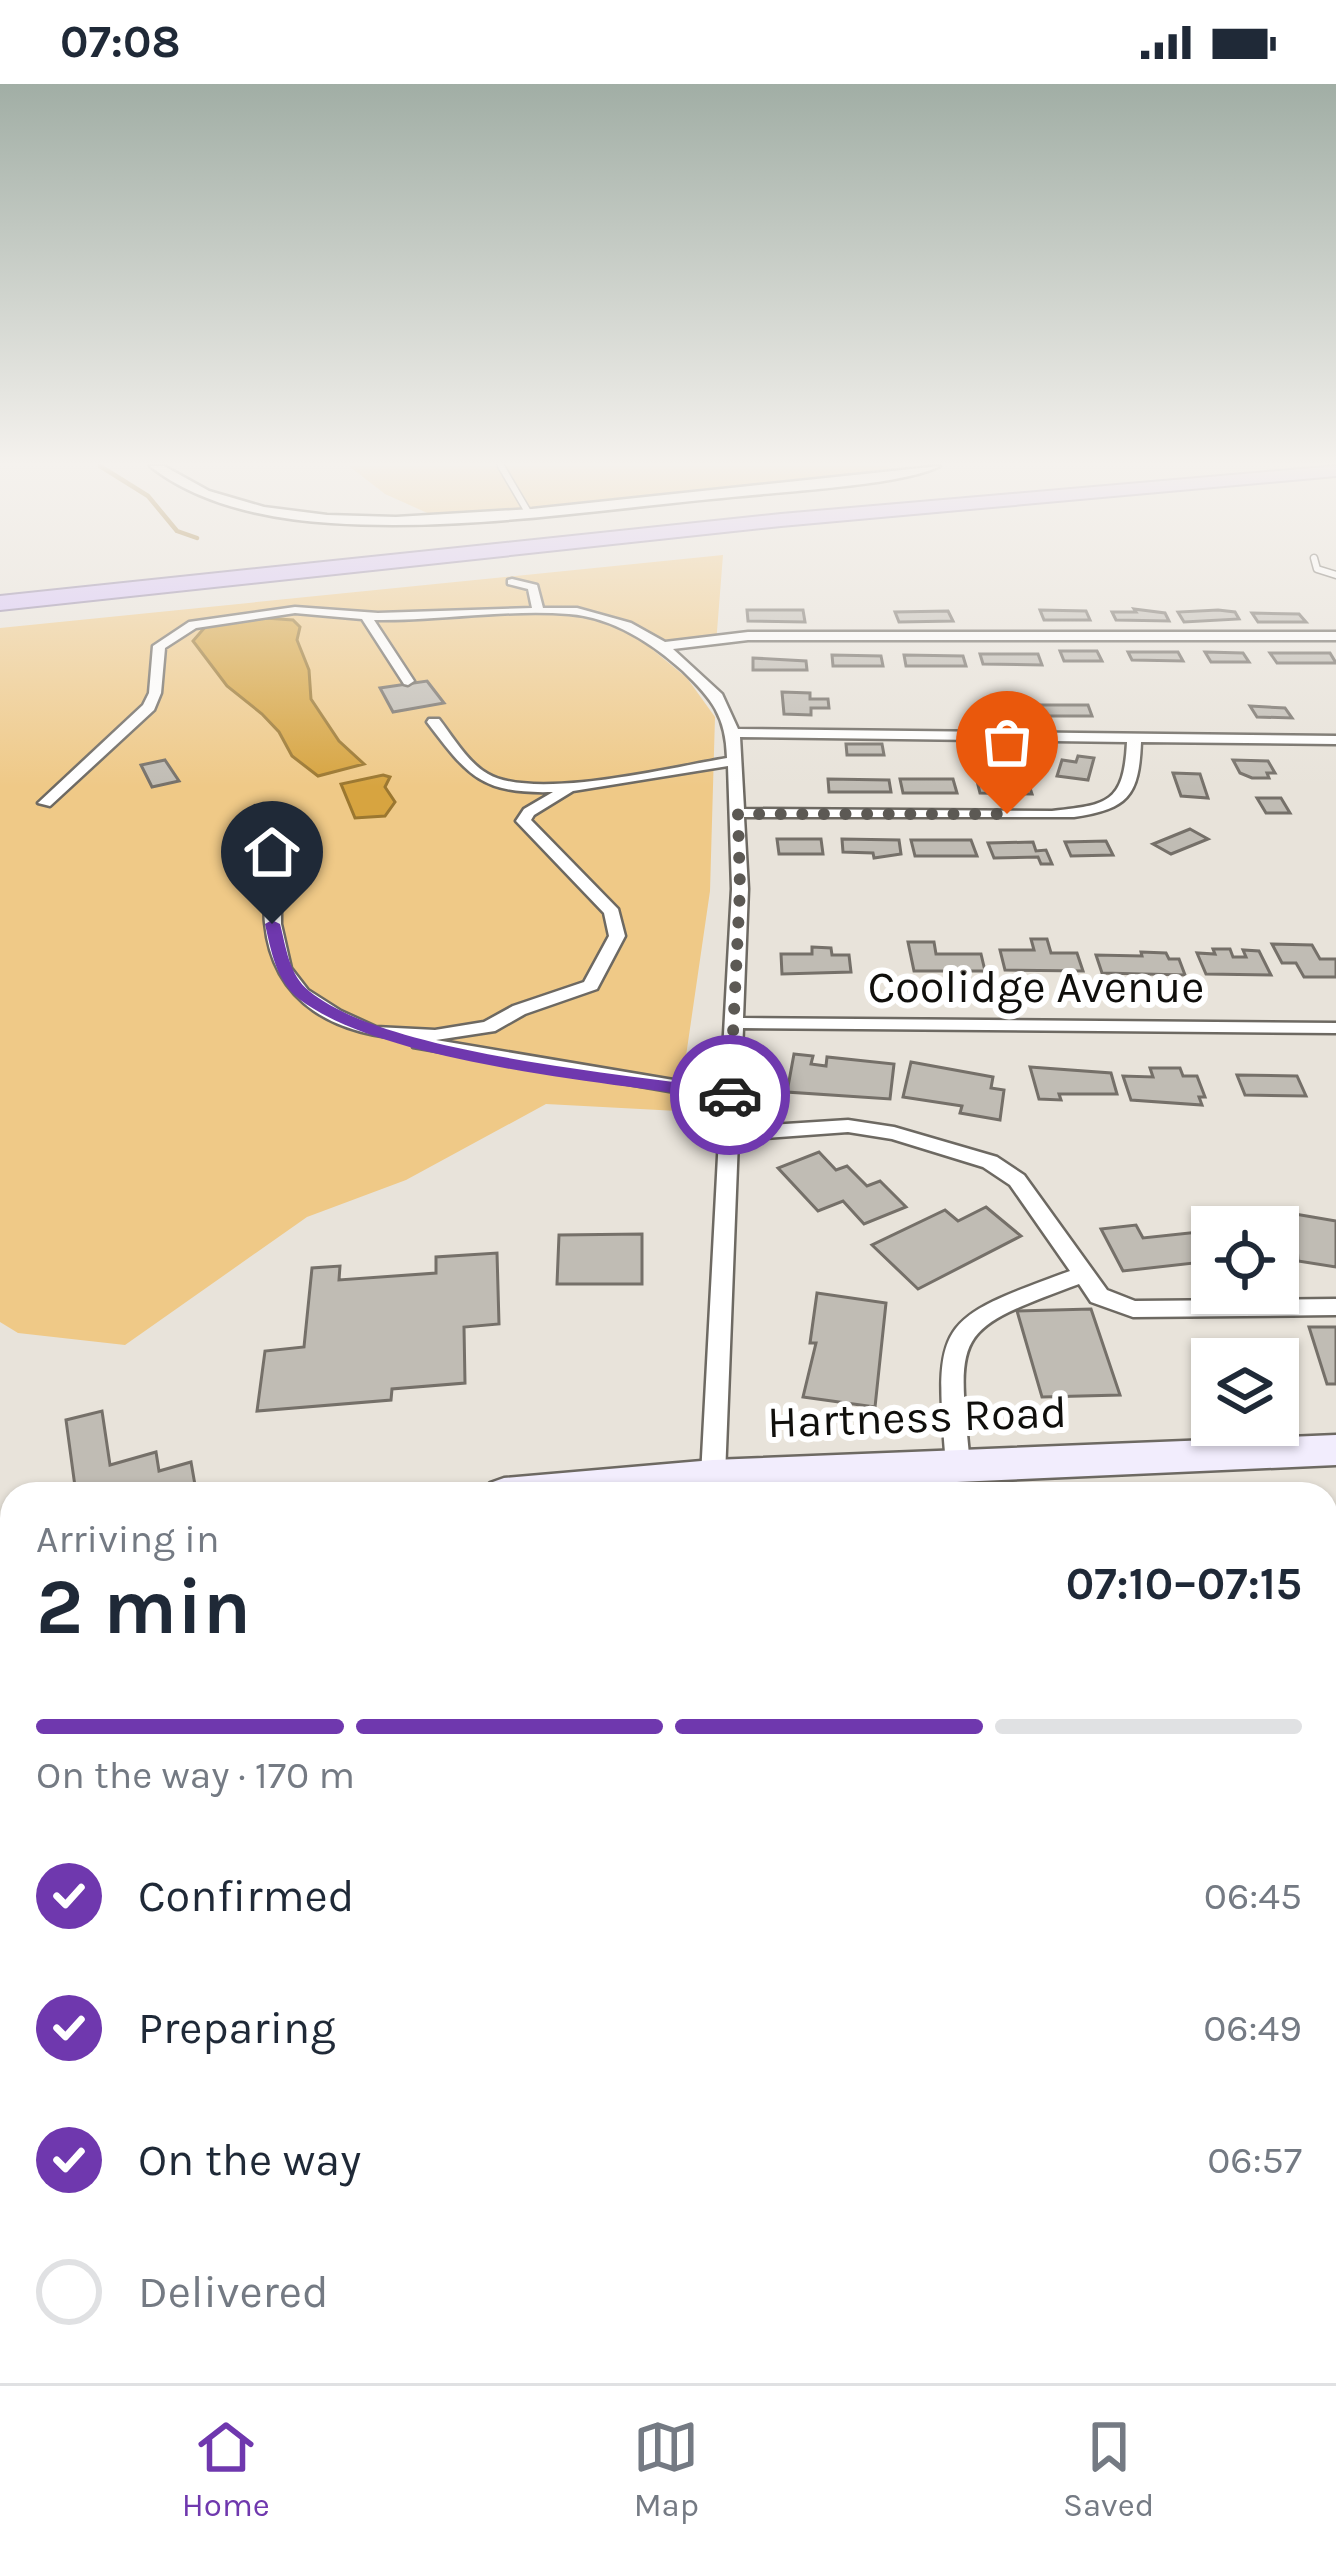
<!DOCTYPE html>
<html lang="en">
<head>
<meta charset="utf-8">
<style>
	body { margin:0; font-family:Karla,sans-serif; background:#f2f2f3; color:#1f2937; height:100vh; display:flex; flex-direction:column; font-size:45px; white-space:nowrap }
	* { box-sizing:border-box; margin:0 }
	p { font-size:39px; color:#747a83 }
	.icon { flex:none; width:66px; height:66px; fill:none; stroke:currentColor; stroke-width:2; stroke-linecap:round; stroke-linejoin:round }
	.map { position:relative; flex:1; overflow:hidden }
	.side { position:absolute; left:0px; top:1398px; width:1338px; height:903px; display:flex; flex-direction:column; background:#fff; border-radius:36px 36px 0 0; box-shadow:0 3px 9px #0004 }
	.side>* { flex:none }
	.buttons { position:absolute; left:1191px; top:1122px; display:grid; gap:24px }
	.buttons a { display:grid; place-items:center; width:108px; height:108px; border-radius:0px; background:#fff; box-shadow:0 3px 9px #0004; font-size:60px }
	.pin { position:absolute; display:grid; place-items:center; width:102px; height:102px; color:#fff; margin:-123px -51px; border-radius:50% 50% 50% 0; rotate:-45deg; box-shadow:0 0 12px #0007 }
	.pin .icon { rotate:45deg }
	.courier { position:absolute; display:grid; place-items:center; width:120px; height:120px; margin:-60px; border:9px solid #6f38ae; border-radius:50%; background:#fff; color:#222; box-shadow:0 3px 15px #0007 }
	.headline em { font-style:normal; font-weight:700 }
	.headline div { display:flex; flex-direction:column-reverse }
	.headline { display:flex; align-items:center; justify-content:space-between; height:204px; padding:0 36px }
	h1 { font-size:78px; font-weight:700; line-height:90px }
	.bar { display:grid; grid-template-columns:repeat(4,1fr); gap:18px 12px; align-content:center; height:144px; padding:0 36px }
	.bar i { height:15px; border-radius:9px; background:#e0e1e3 }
	.bar .active { background:#6f38ae }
	.bar p { grid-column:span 4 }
	ol { padding:0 36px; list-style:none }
	li { display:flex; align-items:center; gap:36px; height:132px }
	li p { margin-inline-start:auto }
	li .icon { padding:12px; border-radius:50%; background:#6f38ae; color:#fff; stroke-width:4 }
	li:last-child { color:#747a83 }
	li i { width:66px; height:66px; border:6px solid #e0e1e3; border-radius:50% }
	.status { display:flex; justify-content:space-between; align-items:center; height:84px; padding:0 60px; background:#fff; direction:ltr }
	.status svg { height:33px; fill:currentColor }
	.dock { display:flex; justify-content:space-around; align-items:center; height:168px; border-top:3px solid #e0e1e3; background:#fff; font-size:33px; color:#747a83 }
	.dock a { display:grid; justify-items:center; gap:6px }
	.dock .active { color:#6f38ae }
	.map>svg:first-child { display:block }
	.green { fill:#efc987 }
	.water { fill:#d7a440; stroke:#9b7730; stroke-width:3 }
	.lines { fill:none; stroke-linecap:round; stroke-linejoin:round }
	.stream { stroke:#9b7730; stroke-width:4.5 }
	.building { fill:#c0bcb4; stroke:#757069; stroke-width:3 }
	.service-casing { stroke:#6d6962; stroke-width:9 }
	.minor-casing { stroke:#6d6962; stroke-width:5 }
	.tertiary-casing { stroke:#6d6962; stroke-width:5 }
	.secondary-casing { stroke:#6d6962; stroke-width:5 }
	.motorway-casing { stroke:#9083a6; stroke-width:4 }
	.service { stroke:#fff; stroke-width:6 }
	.minor { fill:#fff; fill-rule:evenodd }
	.tertiary { fill:#fff; fill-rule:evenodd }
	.secondary { fill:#f2edfd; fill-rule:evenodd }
	.motorway { fill:#d5c2f9; fill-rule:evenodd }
	.route { fill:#6f38ae }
	.done { stroke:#5c5954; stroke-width:12; stroke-dasharray:0 21.6 }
	.labels { text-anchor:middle; stroke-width:12; stroke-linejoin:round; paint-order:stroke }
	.street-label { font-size:45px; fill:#100f0c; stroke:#fff }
</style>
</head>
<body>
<div class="status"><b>07:08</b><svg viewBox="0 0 49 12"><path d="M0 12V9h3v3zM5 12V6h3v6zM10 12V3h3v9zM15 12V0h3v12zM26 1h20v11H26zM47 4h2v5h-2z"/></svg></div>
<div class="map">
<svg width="1336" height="2299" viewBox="0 0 1336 2299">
	<rect width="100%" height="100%" fill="#e8e3da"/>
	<g class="green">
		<polygon points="349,382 887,382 894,388 443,436 385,410"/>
		<polygon points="723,471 716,560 653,566 687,594 715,633 710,807 678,1027 546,1020 406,1096 307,1133 125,1261 18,1249 0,1238 0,544"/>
	</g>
	<g class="water">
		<polygon points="265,534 293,536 300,543 297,556 309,586 311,615 339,657 364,680 318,692 292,672 279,648 262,630 227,602 193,557 206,542"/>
		<polygon points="383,691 390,693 385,703 395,718 385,732 355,734 341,700"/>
	</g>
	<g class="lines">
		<polyline class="stream" points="100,382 148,412 177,447 197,454"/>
	</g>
	<g class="building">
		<polygon points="1134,525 1165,529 1169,537 1116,536 1112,528 1136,528"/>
		<polygon points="747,526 803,526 805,538 748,537"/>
		<polygon points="1040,526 1086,527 1090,536 1044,536"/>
		<polygon points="1218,526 1235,528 1239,535 1184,538 1178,528"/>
		<polygon points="948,527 953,537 899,538 895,528"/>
		<polygon points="1252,529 1299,530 1306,538 1258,538"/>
		<polygon points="1060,567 1097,567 1102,577 1064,577"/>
		<polygon points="1128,568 1178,568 1183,577 1132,576"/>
		<polygon points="1205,568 1243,569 1249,578 1211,578"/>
		<polygon points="1270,569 1330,569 1336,579 1277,579"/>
		<polygon points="980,570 1038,570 1042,581 983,580"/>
		<polygon points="832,571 881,572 883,582 833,582"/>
		<polygon points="904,571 963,572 966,582 906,582"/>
		<polygon points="753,574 806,577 807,586 753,586"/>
		<polygon points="427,597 444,619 393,628 380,604"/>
		<polygon points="782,608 810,609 810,615 828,615 829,624 811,624 811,631 784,630"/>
		<polygon points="1041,621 1088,621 1092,632 1045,632"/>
		<polygon points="1250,622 1285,624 1292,634 1257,633"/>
		<polygon points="846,660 882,660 884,671 847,671"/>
		<polygon points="1078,672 1094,674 1088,696 1057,692 1062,676 1076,678"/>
		<polygon points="165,676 179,697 152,703 141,681"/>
		<polygon points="1233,676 1268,677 1275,689 1267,689 1269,694 1252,694 1240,689"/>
		<polygon points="1173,689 1200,690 1208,714 1181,712"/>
		<polygon points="828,695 889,696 891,708 829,708"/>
		<polygon points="900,695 953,695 957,709 903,709"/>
		<polygon points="977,697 1028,698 1032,710 980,709"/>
		<polygon points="1257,714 1281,714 1290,729 1266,729"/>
		<polygon points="1190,745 1208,755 1171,770 1153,760"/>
		<polygon points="777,755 821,755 823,770 779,770"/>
		<polygon points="842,755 899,756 901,770 874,774 873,769 843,768"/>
		<polygon points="911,756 971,756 977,772 915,772"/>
		<polygon points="1106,757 1113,771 1071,772 1065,758"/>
		<polygon points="1033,758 1036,767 1046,766 1052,780 1041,780 1038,773 994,774 988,759"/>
		<polygon points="1031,855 1047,855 1051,869 1077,869 1083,887 1005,886 1000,866 1034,866"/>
		<polygon points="908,858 934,858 936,870 981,870 985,887 914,887"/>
		<polygon points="1272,860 1312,861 1320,875 1336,875 1336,893 1304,893 1296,879 1282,879"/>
		<polygon points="812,863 831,864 832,871 849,871 851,888 782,890 781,870 812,870"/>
		<polygon points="1213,865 1230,865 1233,873 1246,873 1243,866 1259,867 1271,891 1206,890 1197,869 1215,870"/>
		<polygon points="1141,868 1166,869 1169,875 1179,875 1185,891 1102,889 1096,871 1142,872"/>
		<polygon points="794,970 813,972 811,980 826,982 827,973 894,980 890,1015 787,1008"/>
		<polygon points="911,978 993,993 991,1004 1004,1006 1000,1036 960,1029 962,1022 903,1013"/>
		<polygon points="1030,983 1111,989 1117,1010 1059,1010 1061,1016 1039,1015"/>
		<polygon points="1150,984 1180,984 1183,992 1197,992 1205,1013 1199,1013 1202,1021 1131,1016 1123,992 1153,993"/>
		<polygon points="1237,991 1297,992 1306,1012 1245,1011"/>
		<polygon points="819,1068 836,1086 847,1082 867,1102 880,1097 906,1123 864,1140 843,1117 818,1127 778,1084"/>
		<polygon points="986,1123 1021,1152 918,1205 872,1161 945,1126 958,1137"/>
		<polygon points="1295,1130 1336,1137 1336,1183 1298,1177"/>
		<polygon points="1227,1136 1231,1143 1212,1143 1212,1177 1123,1187 1101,1145 1136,1141 1143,1154 1199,1148 1194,1140"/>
		<polygon points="642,1150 642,1200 557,1200 559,1151"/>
		<polygon points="497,1169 499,1240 464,1243 465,1299 392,1305 391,1316 257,1327 265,1267 304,1263 312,1184 340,1182 339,1196 436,1189 436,1173"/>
		<polygon points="817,1209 886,1219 875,1323 803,1313 816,1259 810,1259"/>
		<polygon points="1091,1225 1120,1311 1042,1313 1017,1227"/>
		<polygon points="1309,1243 1336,1243 1336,1300 1327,1300"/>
		<polygon points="102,1327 110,1381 156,1368 159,1387 191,1378 195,1401 165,1410 76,1410 66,1336"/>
		<polygon points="1326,1441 1336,1441 1336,1498 1330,1498 1326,1487"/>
		<polygon points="1336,1922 1336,2032 1326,2013 1326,1925"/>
		<polygon points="12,2226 12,2289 47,2289 27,2299 0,2299 0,2232"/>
	</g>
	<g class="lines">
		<g class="service-casing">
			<g id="service">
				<polyline points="501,382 528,428"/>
				<polyline points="1314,474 1317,485 1336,491"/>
			</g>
		</g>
		<g class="minor-casing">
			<g id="minor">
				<path d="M512 495 537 501 543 524H577L631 539 665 558 748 548H1336V556H748L673 565 722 610 738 645 1336 652V660L1141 658C1139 712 1128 725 1074 733H744L748 805 743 934 1336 939V949L743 944 739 1043 848 1036 894 1043 997 1073 1024 1091 1107 1206 1135 1217 1336 1215V1231L1133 1233 1091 1218 1079 1200C952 1247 957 1247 970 1380L967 1387 958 1390 949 1387 946 1380C934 1237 936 1236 1070 1187L1010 1101 983 1083 892 1055 848 1048 738 1056 725 1392 722 1399 713 1402 704 1399 701 1392 721 1016 419 964 413 963 412 955C338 952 273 921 265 839 263 824 268 807 264 792 259 774 250 756 244 739L251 735 258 739 281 796V840L291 884 308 906 341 927 376 943 435 946 484 938 513 922 584 898 609 852 604 829 516 737 524 725 553 708C481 710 468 692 427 638L429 635H439C453 653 468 679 488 690 535 717 673 683 727 674 726 632 712 615 683 587 652 559 612 533 569 530 505 525 439 537 374 536L414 597 408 601 404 600 362 535 295 529 196 544 165 564 161 609 154 626 50 722 38 719 143 621 149 609 153 562 189 538 295 523 378 529 532 524 528 505 508 500V496ZM740 653 1127 658C1124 719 1108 721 1052 727L744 725ZM728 682 732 805 721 1004 436 956 495 947 525 930 597 905 625 852 618 825 531 736 534 731 573 707Z"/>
				<polygon points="3,1541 12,1544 12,1600 2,1596 0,1591 0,1542"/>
				<polygon points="12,2082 12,2120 0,2125 0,2087"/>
				<polygon points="718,2289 757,2289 761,2299 722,2299"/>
				<polygon points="1239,2289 1277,2289 1279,2299 1241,2299"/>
			</g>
		</g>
		<g class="tertiary-casing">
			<path id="tertiary" d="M150 382H164L209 407 264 423 327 431 396 433 532 425 940 382C903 401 789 407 742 412 606 424 467 448 331 439 269 435 199 421 150 382Z"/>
		</g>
		<g class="secondary-casing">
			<g id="secondary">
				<polygon points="1336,1351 1336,1381 688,1410 484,1410 490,1399 504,1394 713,1376"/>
				<polygon points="12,1530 12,1569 0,1573 0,1534"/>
			</g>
		</g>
		<g class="motorway-casing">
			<polygon id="motorway" points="1336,382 1336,392 781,442 0,526 0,512 781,430"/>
		</g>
		<use href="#service" class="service"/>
		<use href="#minor" class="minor"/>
		<use href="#tertiary" class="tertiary"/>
		<use href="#secondary" class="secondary"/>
		<use href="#motorway" class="motorway"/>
	</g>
	<linearGradient id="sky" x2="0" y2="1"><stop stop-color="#a1aea5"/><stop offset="0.54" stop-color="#f5f2ee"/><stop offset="1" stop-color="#f5f2ee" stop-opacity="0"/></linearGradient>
	<rect width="1336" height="703" fill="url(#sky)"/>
	<path class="route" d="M272 836 280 840C286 863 289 891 309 907 387 971 625 989 730 1006L739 1011 730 1017C617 999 386 981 299 915 276 897 271 866 265 840Z"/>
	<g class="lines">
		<polyline class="done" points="730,1011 740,805 738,730 1007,730"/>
	</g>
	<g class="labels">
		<g class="street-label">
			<text x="1036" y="918">Coolidge Avenue</text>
			<text transform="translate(917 1332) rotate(-2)" y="16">Hartness Road</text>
		</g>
	</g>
</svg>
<div class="buttons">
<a><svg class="icon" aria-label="locate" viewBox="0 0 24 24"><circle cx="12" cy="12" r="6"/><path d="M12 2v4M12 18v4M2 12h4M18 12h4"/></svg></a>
<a><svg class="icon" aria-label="layers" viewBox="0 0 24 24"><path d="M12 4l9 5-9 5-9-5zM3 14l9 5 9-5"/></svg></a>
</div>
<div class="pin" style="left:1007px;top:730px;background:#ea580c"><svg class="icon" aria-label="bag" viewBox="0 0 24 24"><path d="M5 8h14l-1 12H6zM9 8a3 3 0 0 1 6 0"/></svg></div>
<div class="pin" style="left:272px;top:840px;background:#1f2937"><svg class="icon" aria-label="home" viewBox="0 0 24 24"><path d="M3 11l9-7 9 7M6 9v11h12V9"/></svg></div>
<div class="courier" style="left:730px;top:1011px"><svg class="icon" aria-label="car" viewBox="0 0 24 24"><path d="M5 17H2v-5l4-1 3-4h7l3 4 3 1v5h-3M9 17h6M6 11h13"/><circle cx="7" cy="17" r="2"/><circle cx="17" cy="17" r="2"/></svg></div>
<section class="side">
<div class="headline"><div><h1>2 min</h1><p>Arriving in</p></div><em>07:10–07:15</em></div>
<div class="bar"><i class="active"></i><i class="active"></i><i class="active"></i><i></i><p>On the way · 170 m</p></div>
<ol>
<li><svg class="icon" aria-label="check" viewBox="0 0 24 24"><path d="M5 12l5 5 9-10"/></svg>Confirmed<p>06:45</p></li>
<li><svg class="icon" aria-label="check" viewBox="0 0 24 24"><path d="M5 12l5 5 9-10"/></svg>Preparing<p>06:49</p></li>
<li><svg class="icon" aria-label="check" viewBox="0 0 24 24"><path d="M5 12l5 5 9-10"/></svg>On the way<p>06:57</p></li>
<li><i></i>Delivered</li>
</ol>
</section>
</div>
<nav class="dock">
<a class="active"><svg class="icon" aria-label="home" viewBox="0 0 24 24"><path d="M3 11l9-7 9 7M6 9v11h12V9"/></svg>Home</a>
<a><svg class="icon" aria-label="map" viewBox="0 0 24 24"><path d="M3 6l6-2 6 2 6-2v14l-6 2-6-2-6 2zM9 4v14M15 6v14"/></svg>Map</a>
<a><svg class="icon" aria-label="saved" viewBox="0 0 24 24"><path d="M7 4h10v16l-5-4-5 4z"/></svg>Saved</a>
</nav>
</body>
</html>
